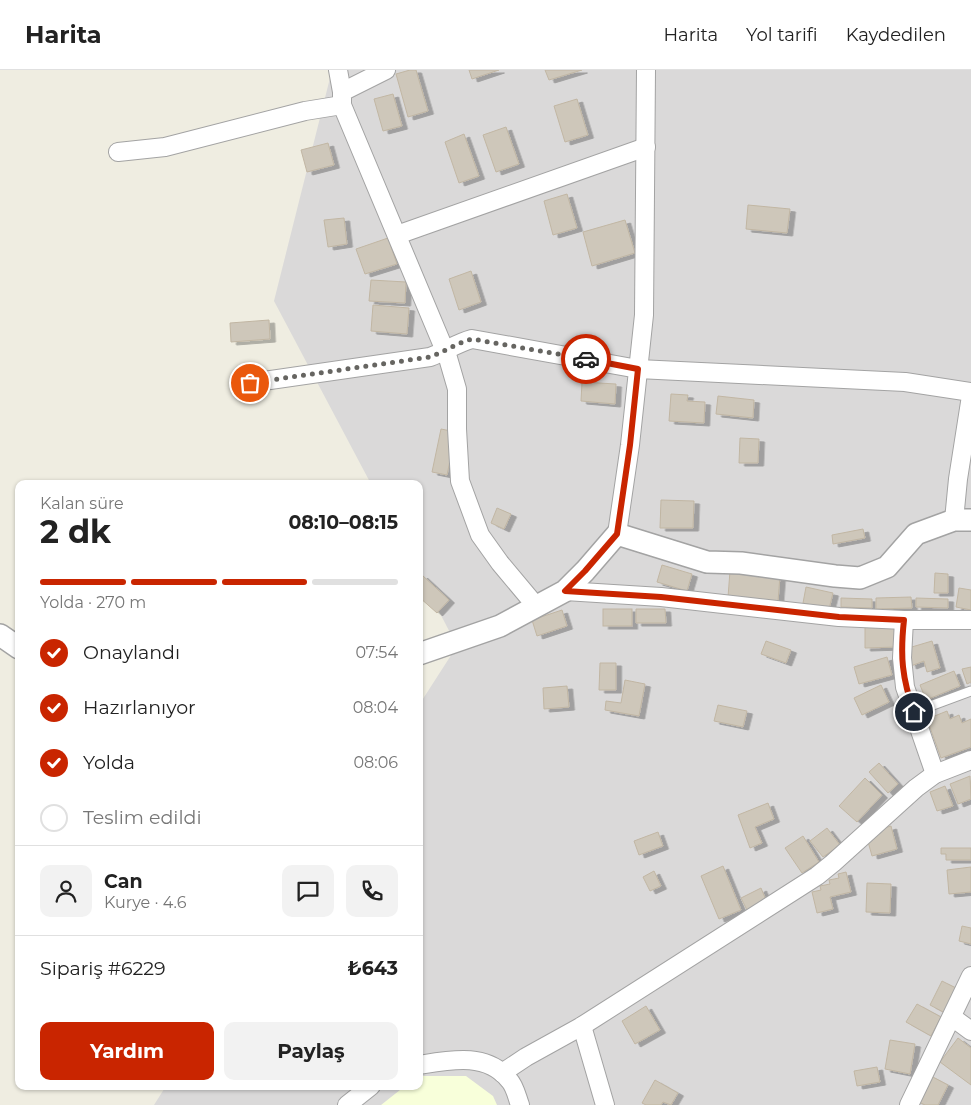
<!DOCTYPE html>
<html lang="tr">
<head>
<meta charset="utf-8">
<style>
	body { margin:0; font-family:Montserrat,sans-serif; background:#f2f2f2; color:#222; height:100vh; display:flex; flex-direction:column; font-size:19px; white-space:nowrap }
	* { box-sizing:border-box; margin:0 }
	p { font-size:16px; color:#767676 }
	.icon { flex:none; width:28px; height:28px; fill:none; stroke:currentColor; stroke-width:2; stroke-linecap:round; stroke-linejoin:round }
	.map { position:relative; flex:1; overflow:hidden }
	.details { position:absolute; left:15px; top:410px; width:408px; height:610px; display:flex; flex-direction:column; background:#fff; border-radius:10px; box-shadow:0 1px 4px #0004 }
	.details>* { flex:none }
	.pin { position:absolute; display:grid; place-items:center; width:42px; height:42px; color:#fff; margin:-21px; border:2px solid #fff; border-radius:50%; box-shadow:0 1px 5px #0007 }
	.courier { position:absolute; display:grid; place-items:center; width:50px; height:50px; margin:-25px; border:4px solid #c92500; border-radius:50%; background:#fff; color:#222; box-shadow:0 1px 6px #0007 }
	.overview em { font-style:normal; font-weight:700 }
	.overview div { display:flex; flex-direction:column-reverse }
	.overview { display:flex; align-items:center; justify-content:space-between; height:85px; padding:0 25px }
	h1 { font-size:32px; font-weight:700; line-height:38px }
	.bar { display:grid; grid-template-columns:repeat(4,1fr); gap:8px 5px; align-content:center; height:60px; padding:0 25px }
	.bar i { height:6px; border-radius:4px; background:#e0e0e0 }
	.bar .current { background:#c92500 }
	.bar p { grid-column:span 4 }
	.line { display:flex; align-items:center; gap:12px; padding:0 25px; border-top:1px solid #e0e0e0 }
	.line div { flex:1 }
	.round { display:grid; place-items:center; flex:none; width:52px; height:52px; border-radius:10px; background:#f2f2f2 }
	ol { padding:0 25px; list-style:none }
	li { display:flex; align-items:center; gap:15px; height:55px }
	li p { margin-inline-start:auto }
	li .icon { padding:5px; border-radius:50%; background:#c92500; color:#fff; stroke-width:4 }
	li:last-child { color:#767676 }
	li i { width:28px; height:28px; border:2px solid #e0e0e0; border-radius:50% }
	.action { display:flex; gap:10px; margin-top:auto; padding:10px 25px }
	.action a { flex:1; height:58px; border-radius:10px; background:#c92500; color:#fff; font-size:20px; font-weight:700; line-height:58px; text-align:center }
	.action a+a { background:#f2f2f2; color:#222 }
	header { display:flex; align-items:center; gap:30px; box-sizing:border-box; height:70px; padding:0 25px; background:#fff; border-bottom:1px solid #e0e0e0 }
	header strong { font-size:24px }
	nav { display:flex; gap:28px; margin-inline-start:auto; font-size:18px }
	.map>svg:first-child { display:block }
	.residential { fill:#dad9d9 }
	.education { fill:#f8ffda }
	.building { fill:#cec7ba; stroke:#c1b6a3; filter:url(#shadow) }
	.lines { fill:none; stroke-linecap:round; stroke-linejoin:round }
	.service-casing { stroke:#a3a3a3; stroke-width:11 }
	.minor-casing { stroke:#a3a3a3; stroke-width:20 }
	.tertiary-casing { stroke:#a3a3a3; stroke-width:24 }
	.service { stroke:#fff; stroke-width:9 }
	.minor { stroke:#fff; stroke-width:18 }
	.tertiary { stroke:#fff; stroke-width:21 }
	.done { stroke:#666561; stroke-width:5; stroke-dasharray:0 9 }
	.route { stroke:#c92500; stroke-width:6 }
</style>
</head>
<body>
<header>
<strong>Harita</strong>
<nav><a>Harita</a><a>Yol tarifi</a><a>Kaydedilen</a></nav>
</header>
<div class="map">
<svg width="971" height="1035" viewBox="0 0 971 1035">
	<defs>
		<filter id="shadow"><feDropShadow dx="5.5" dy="3" stdDeviation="0" flood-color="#0004"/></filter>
	</defs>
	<rect width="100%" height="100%" fill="#efede1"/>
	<polygon class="residential" points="332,0 971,0 971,1035 154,1035 166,1016 419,1016 419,635 457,576 419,503 419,414 371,414 274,231"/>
	<polygon class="education" points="419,1006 466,1006 493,1026 497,1035 381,1035 405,1016 419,1016"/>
	<g class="building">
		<polygon points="410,0 416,0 428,41 408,47 396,4"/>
		<polygon points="469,0 499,0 472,9"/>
		<polygon points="545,0 582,0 549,10"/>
		<polygon points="393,24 402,56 383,61 374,29"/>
		<polygon points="577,29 588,65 565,72 554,36"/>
		<polygon points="506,57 519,94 496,102 483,65"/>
		<polygon points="464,64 479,106 459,113 445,72"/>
		<polygon points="328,73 334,95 307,102 301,80"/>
		<polygon points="567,124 577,158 553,165 544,131"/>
		<polygon points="748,135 790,139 787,163 746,159"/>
		<polygon points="344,148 347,174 328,177 324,150"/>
		<polygon points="625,150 635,183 592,196 583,162"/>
		<polygon points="388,168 397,194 365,204 356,179"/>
		<polygon points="471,201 481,232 459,240 449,209"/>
		<polygon points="371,210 406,212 405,233 369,231"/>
		<polygon points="373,235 409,238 407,264 371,261"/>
		<polygon points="269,250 270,269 231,272 230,253"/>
		<polygon points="582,312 616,314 615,334 581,331"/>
		<polygon points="671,324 688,325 687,331 705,332 704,353 669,351"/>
		<polygon points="718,326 754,330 753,348 716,344"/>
		<polygon points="441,359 456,362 447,405 432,402"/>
		<polygon points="740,368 759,369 758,393 739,393"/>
		<polygon points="661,430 694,431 693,458 660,458"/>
		<polygon points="497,438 511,444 504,459 491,453"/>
		<polygon points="863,459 865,468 833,474 832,465"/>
		<polygon points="662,495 692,504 687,521 657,512"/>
		<polygon points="730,501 780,506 778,531 728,527"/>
		<polygon points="935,503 948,504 948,523 934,523"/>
		<polygon points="422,505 449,530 437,543 419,527 419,509"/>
		<polygon points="806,517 833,523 829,539 803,533"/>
		<polygon points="959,518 971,520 971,540 956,537"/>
		<polygon points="911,527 912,538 876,539 876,528"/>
		<polygon points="841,528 872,529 872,538 841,537"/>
		<polygon points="916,528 948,529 948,538 916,537"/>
		<rect x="603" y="539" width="29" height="17"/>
		<polygon points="636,539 665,539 666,553 636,553"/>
		<polygon points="562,540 567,556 537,566 532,550"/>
		<polygon points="897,555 897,577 865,578 865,556"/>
		<polygon points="766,571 791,580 786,593 761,584"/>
		<polygon points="932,571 940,598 927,602 924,591 911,596 905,579"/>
		<polygon points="887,587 892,605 859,614 854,597"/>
		<polygon points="600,593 616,593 616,620 599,620"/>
		<polygon points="971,597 971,612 967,614 962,599"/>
		<polygon points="954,601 960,616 926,630 920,615"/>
		<polygon points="625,610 645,614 639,646 605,640 606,631 621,633"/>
		<polygon points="881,615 889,632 862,645 854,628"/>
		<polygon points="567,616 569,637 544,639 543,618"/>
		<polygon points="718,635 747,641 743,657 714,651"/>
		<polygon points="947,641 950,649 959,645 962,653 971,649 971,677 941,688 927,649"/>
		<polygon points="879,693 898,714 888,723 869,702"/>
		<polygon points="970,706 971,729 958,734 950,714"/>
		<polygon points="865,708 882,725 857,752 839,736"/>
		<polygon points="945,716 953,736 937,741 930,722"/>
		<polygon points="768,733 774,749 755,757 762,773 750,778 738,745"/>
		<polygon points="891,756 897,779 872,786 867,768 874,761"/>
		<polygon points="827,758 840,775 823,787 810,771"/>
		<polygon points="658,762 663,776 639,785 634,771"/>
		<polygon points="803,766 819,792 802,803 785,778"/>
		<polygon points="941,778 971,778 971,790 946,790 946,784 941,784"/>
		<polygon points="723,796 741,840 719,849 701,806"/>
		<polygon points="971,797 971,822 949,824 947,800"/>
		<polygon points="654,801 661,816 650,821 643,807"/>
		<polygon points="846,802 851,822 830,827 833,839 817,843 812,822 821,820 820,816 830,814 829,810 839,808 838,804"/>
		<polygon points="867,813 891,814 890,843 866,842"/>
		<polygon points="761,818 766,830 747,840 741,828"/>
		<polygon points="962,856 971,858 971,874 959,871"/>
		<polygon points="942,911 958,919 945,943 930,935"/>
		<polygon points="917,934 941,947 931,966 906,952"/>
		<polygon points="646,936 660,960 635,974 622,951"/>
		<polygon points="958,968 971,978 971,1015 940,992"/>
		<polygon points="890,970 915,974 910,1004 885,999"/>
		<polygon points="877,997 880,1012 857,1016 854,1001"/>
		<polygon points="929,1005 948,1015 938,1035 925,1035 915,1030"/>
		<polygon points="655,1010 678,1023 671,1035 663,1032 661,1035 646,1035 642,1033"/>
	</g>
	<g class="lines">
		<g class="service-casing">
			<polyline id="service" points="914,642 971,621"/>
		</g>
		<g class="minor-casing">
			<g id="minor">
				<polyline points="338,0 342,22"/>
				<polyline points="342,35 448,288 457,319 457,359 460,411 480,465 500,493 536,536"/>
				<polyline points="118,82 165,77 305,41 342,35 342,22 386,0"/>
				<polyline points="397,165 646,77"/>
				<path d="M250 313 430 287C444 282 457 273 472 269L638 299 905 312 971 322"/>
				<polyline points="954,450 958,409 971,326"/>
				<polyline points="617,464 630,375 644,245 646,0"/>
				<polyline points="565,521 661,527 839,547 904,550 971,550"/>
				<polyline points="904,550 902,588 905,617 935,704"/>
				<polyline points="952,947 971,961"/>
				<polyline points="582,956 605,1035"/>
				<path d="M419 995C450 990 487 982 509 1010 515 1016 517 1027 520 1035"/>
				<polyline points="502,1003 526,987 582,956 817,806 833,793 916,718 935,704 971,690"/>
				<polyline points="347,1035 371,1016"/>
				<polyline points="909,1035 971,906"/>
			</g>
		</g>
		<g class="tertiary-casing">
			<g id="tertiary">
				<polyline points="0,565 19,578"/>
				<polyline points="419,584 500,556 565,521 585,501 617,464 707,492 741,493 835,506 860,508 887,497 916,464 954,450 971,450"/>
			</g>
		</g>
		<use href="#service" class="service"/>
		<use href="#minor" class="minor"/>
		<use href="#tertiary" class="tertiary"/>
	</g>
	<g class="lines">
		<path class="done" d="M250 313 430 287C444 282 457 273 472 269L586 289"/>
		<path class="route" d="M586 289 638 299 630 375 617 464 585 501 565 521 661 527 839 547 904 550C900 586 902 608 914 642"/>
	</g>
</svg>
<div class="pin" style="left:250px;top:313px;background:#ea580c"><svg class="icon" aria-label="bag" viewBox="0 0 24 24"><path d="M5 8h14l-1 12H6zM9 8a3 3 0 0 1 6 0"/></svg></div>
<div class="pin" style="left:914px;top:642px;background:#1f2937"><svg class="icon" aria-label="home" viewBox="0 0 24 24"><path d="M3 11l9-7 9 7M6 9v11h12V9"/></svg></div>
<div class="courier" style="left:586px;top:289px"><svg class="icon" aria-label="car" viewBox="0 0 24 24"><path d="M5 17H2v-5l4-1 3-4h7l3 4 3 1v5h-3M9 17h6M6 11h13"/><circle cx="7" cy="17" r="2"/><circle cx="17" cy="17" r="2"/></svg></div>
<section class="details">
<div class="overview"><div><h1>2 dk</h1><p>Kalan süre</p></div><em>08:10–08:15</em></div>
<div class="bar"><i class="current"></i><i class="current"></i><i class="current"></i><i></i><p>Yolda · 270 m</p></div>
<ol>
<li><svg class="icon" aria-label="check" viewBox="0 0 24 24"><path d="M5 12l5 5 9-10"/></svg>Onaylandı<p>07:54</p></li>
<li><svg class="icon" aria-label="check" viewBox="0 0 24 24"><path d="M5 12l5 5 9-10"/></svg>Hazırlanıyor<p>08:04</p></li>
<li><svg class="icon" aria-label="check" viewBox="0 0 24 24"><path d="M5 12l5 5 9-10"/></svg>Yolda<p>08:06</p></li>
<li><i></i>Teslim edildi</li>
</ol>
<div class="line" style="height:90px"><a class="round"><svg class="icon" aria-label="person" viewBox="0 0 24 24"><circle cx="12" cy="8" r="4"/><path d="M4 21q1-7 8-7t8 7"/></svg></a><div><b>Can</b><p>Kurye · 4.6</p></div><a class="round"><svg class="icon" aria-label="chat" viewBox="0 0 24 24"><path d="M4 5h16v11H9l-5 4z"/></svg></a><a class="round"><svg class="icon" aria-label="phone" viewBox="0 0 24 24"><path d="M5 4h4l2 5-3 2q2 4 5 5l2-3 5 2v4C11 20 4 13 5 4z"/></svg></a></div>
<div class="line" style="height:65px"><div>Sipariş #6229</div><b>₺643</b></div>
<div class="action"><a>Yardım</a><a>Paylaş</a></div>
</section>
</div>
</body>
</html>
